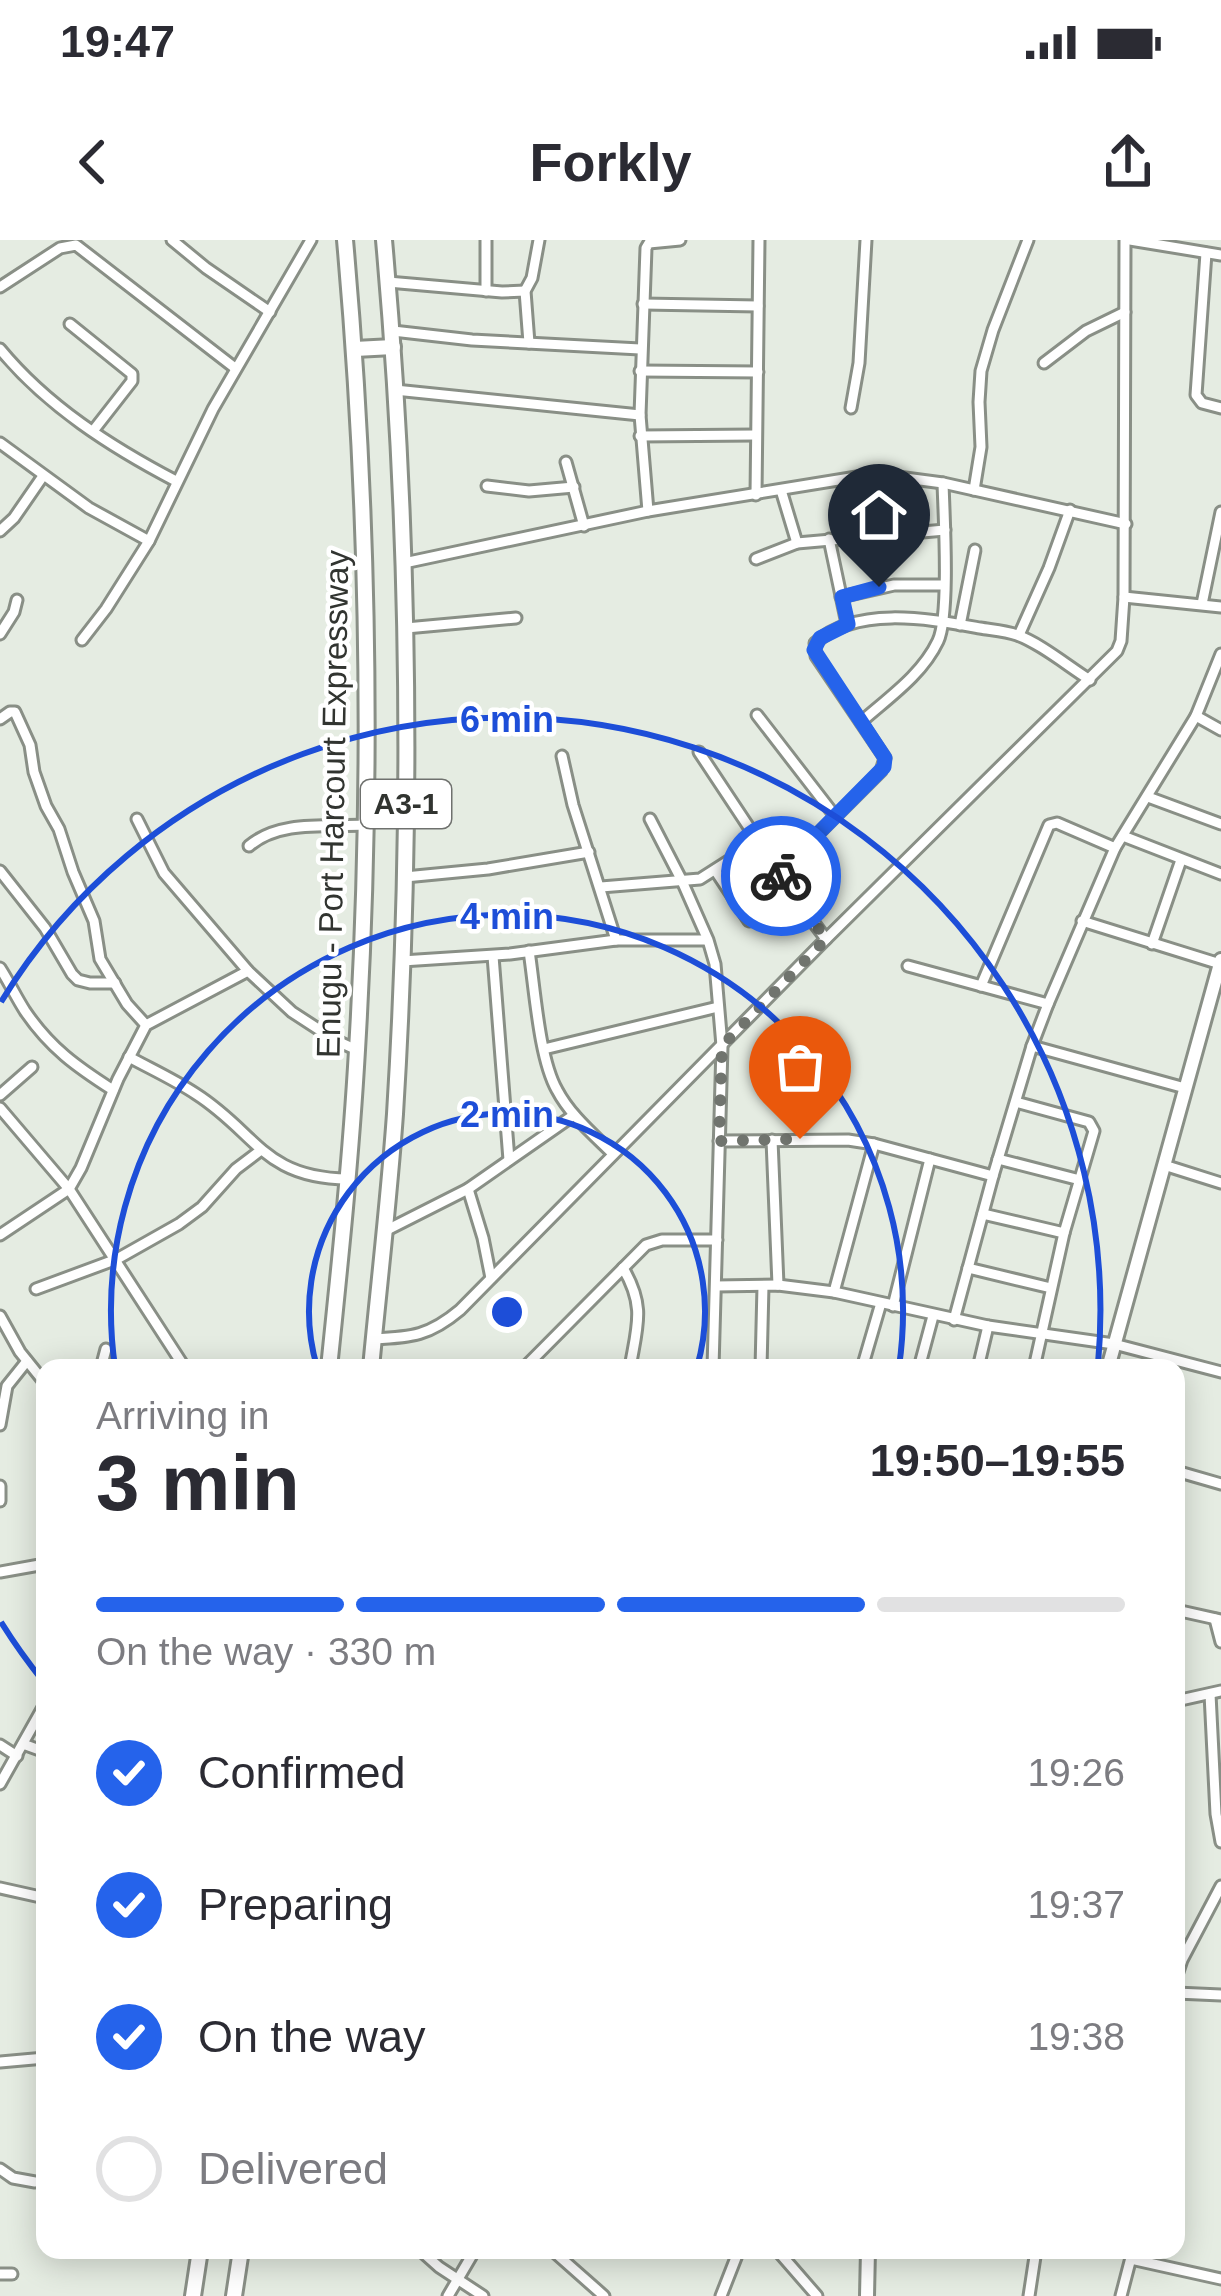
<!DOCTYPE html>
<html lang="en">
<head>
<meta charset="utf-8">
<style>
	body { margin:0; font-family:Helvetica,sans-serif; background:#f2f2f3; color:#2b2b33; height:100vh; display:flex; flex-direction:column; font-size:45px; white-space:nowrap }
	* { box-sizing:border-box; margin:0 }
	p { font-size:39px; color:#7c7c81 }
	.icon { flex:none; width:66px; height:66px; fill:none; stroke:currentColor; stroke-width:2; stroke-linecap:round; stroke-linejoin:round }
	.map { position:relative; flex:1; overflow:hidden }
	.details { position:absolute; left:36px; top:1119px; width:1149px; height:900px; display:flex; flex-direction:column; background:#fff; border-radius:24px; box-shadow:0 6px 30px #0003 }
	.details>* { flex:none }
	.pin { position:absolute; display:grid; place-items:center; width:102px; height:102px; color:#fff; margin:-123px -51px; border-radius:50% 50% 50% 0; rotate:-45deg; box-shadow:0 0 12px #0007 }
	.pin .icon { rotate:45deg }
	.courier { position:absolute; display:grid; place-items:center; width:120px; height:120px; margin:-60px; border:9px solid #2563eb; border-radius:50%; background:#fff; color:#222; box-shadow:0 3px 15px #0007 }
	.summary em { font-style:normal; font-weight:800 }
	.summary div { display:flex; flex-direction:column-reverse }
	.summary { display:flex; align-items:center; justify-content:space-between; height:204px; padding:0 60px }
	h1 { font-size:78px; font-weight:800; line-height:90px }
	.bar { display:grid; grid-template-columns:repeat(4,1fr); gap:18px 12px; align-content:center; height:144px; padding:0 60px }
	.bar i { height:15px; border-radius:9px; background:#e1e1e2 }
	.bar .selected { background:#2563eb }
	.bar p { grid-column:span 4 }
	ol { padding:0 60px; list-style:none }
	li { display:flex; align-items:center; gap:36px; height:132px }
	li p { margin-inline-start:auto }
	li .icon { padding:12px; border-radius:50%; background:#2563eb; color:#fff; stroke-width:4 }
	li:last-child { color:#7c7c81 }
	li i { width:66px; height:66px; border:6px solid #e1e1e2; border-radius:50% }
	.status { display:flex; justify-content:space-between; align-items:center; height:84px; padding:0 60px; background:#fff; direction:ltr }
	.status svg { height:33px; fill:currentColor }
	header { display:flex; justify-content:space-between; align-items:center; height:156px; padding:0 60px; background:#fff; font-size:54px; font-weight:800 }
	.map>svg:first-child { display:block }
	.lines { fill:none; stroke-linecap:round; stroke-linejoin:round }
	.minor-casing { stroke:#898f86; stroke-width:15 }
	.major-casing { stroke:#898f86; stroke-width:18 }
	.highway-casing { stroke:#898f86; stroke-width:20 }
	.minor { stroke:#fff; stroke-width:9 }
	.major { stroke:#fff; stroke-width:12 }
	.highway { stroke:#fff; stroke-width:14 }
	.done { stroke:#70746e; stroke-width:12; stroke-dasharray:0 21.6 }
	.route { stroke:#2563eb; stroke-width:15 }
	.ring { fill:none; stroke:#1d4ed8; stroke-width:6 }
	.labels { text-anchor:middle; stroke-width:9; stroke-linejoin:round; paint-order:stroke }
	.shield { fill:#fff; stroke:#6f716e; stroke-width:3 }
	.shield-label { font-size:30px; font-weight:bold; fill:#313430 }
	.street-label { font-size:33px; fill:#313430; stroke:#fff }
	.centre { fill:#1d4ed8; stroke:#fff; stroke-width:6 }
	.ring-label { font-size:36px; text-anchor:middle; font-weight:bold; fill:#1d4ed8; stroke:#fff; stroke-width:9; stroke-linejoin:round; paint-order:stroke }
</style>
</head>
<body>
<div class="status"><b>19:47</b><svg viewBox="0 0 49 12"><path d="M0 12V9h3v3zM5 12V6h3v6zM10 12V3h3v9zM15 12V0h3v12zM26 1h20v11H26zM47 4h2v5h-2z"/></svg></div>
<header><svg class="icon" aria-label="back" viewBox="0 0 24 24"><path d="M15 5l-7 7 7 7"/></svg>Forkly<svg class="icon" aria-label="share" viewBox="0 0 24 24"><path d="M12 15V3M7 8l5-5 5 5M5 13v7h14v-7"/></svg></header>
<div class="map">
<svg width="1221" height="2056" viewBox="0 0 1221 2056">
	<rect width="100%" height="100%" fill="#e5ece2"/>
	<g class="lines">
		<g class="minor-casing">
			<g id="minor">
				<polyline points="172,0 206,28 270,72"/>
				<polyline points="486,0 486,51"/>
				<polyline points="1130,0 1221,15"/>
				<polyline points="1206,13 1196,155 1202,163 1221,168"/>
				<polyline points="388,42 502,52 525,51"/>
				<polyline points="0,47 60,8 76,5 235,128"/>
				<polyline points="643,64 758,66"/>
				<polyline points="70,84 132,134 132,141 93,191"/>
				<polyline points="393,91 472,100 640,109"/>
				<polyline points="529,103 525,51 532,38 539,0"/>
				<path d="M0 109C47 166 111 207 176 241"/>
				<polyline points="1044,123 1086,91 1125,72"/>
				<polyline points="640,131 758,132"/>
				<polyline points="395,150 640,175"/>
				<polyline points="851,168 859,123 866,0"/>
				<polyline points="640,196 755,195"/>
				<polyline points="0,203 89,268 149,301"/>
				<polyline points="566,222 584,286"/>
				<polyline points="487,246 529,251 574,247"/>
				<polyline points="781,250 797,303"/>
				<polyline points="974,250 981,207 979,162 981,131 993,90 1028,0"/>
				<polyline points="756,255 759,0"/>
				<polyline points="648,271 640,175 646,8 649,3 680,0"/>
				<polyline points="0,291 14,278 43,236"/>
				<polyline points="829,299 847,384"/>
				<polyline points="756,319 797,303 945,290"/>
				<polyline points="404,323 648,271 875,234 943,243 1126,284"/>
				<polyline points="841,357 894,345 944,345"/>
				<polyline points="1124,357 1221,367"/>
				<polyline points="1202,364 1221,272"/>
				<polyline points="960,385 975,310"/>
				<polyline points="406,388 516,378"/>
				<polyline points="0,394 14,372 17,360"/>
				<polyline points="1019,395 1049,328 1070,270"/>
				<polyline points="82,400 106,369 149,301 213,169 311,0"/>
				<polyline points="757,475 835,576"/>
				<polyline points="1196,476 1221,490"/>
				<polyline points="0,479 10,472 15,472 30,505 34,532 46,566 59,589 73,632 94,681 100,719 127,764 146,785"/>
				<path d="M861 482C888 458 922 435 938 401 950 375 944 276 943 243"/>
				<polyline points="699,512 799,663 826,699"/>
				<polyline points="562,516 573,565 616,700"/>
				<polyline points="1148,557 1221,584"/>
				<polyline points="137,579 164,633 248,731 292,772 335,800 357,810"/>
				<polyline points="650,579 682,641 708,700 715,724 722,806 713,1128"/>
				<polyline points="1123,596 1221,634"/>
				<path d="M249 606C279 580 326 587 364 585"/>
				<polyline points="715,630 749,681"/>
				<polyline points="0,631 45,688 72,734 78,740 90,743 115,743"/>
				<path d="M779 633 881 531 885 518 816 416 815 403C857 365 929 379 980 388 992 390 1006 391 1017 395 1040 403 1069 427 1090 440"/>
				<polyline points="405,637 488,629 589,612"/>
				<polyline points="601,647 700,639 758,602"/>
				<polyline points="1082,681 1220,724"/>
				<polyline points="1152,704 1181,620"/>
				<path d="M529 711C535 750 539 818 557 850 570 875 593 894 613 914"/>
				<polyline points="493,716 509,920"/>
				<polyline points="402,721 510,714 616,700 707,700"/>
				<polyline points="908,726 1048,764"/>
				<path d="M0 728C9 742 16 757 25 771 50 808 77 827 113 850"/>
				<polyline points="981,746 1049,585 1057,583 1115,608"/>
				<polyline points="1032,806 1185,848"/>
				<polyline points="544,809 718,767"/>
				<path d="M129 817C151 829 175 840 196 854 257 893 263 938 348 939"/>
				<polyline points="0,855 32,827"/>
				<polyline points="1016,862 1089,882 1094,891 1064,993 1034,1128"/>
				<polyline points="0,868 69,949 185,1128"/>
				<polyline points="772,900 778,1045"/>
				<polyline points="719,901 848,900 874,904 993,936"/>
				<polyline points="998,919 1080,940"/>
				<polyline points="1164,925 1221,943"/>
				<polyline points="468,949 483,998 491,1038"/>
				<polyline points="983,974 1064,993"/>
				<polyline points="385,991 468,949 574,875"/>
				<polyline points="0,995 69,949 81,928 118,839 146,785 248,731"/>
				<path d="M623 1028C646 1067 637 1086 630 1128"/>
				<polyline points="968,1028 1051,1048"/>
				<polyline points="716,1046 778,1045 834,1052 988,1086 1114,1104 1221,1132"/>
				<polyline points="36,1049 117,1019 179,984 202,967 236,929 261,910"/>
				<polyline points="834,1052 874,904"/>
				<polyline points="893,1066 930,919"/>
				<polyline points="0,1076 20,1112 45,1143"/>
				<polyline points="954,1080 993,936 1032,806 1048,764 1115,608 1196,476 1221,414"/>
				<path d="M374 1099C412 1097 429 1096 460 1070L826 699 1117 411 1121 401 1124 357 1125 0"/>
				<polyline points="101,1128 106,1109"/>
				<polyline points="524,1128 646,1005 662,1000 717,1000"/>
				<polyline points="761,1128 763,1046"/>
				<polyline points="862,1128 881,1063"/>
				<polyline points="919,1128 933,1076"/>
				<polyline points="978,1128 988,1086"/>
				<polyline points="0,1185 7,1146 27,1121"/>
				<polyline points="1176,1231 1221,1244"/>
				<polyline points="0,1246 0,1261"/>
				<polyline points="0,1332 45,1324"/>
				<polyline points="1176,1370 1221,1380"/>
				<polyline points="1215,1379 1221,1402"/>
				<polyline points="1210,1454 1216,1574 1221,1602"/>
				<polyline points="1176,1461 1221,1451"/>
				<polyline points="23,1504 45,1512"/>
				<polyline points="0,1505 17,1516"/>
				<polyline points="0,1544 45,1464"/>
				<polyline points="0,1648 45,1658"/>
				<polyline points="1176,1738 1182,1720 1221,1646"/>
				<polyline points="1176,1753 1221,1755"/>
				<polyline points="0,1822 45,1818"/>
				<polyline points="0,1929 13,1938 35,1942"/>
				<polyline points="420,2010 439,2027 483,2056"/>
				<polyline points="552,2010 604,2056"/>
				<polyline points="777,2010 817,2056"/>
				<polyline points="1018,2010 1036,2012"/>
				<polyline points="1131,2019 1221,2039"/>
				<polyline points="0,2034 12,2034"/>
				<polyline points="448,2056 475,2010"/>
				<polyline points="721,2056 739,2010"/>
				<polyline points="1029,2056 1036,2010"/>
				<polyline points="1121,2056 1133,2010"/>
			</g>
		</g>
		<g class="major-casing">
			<g id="major">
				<polyline points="1108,1128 1221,720"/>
				<polyline points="867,2056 868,2010"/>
			</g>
		</g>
		<g class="highway-casing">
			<g id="highway">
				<polyline points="355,109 393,107"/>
				<path d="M329 1128C340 1022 351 916 357 810 373 541 369 269 345 0"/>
				<path d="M371 1128C379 1043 389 959 395 874 413 582 410 291 384 0"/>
				<polyline points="193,2056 200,2010"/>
				<polyline points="234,2056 241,2010"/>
			</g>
		</g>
		<use href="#minor" class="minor"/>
		<use href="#major" class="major"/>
		<use href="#highway" class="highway"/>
	</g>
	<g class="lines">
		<polyline class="done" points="781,636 826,699 722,806 719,901 800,899"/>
		<polyline class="route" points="781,636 779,633 884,527 885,518 814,410 820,398 848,384 842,357 879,347"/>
	</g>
	<g class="ring">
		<path d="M317 1127A198 198 0 1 1 697 1127"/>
		<path d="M115 1127A396 396 0 1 1 899 1127"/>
		<path d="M43 1441A593 593 0 0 1 1 1382M1 762A593 593 0 0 1 1098 1124"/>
	</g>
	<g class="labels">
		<rect class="shield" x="361" y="540" width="90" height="48" rx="9"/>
		<g class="shield-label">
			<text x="406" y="574">A3-1</text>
		</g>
		<g class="street-label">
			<text transform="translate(332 564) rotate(-89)" y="12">Enugu - Port Harcourt Expressway</text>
		</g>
	</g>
	<circle cx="507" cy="1072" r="18" class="centre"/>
	<g class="ring-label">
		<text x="507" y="492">6 min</text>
		<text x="507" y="689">4 min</text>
		<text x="507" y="887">2 min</text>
	</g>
</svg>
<div class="pin" style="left:800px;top:899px;background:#ea580c"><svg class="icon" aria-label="bag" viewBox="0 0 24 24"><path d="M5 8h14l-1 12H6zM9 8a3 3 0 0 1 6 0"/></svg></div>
<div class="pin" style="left:879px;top:347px;background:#1f2937"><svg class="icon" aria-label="home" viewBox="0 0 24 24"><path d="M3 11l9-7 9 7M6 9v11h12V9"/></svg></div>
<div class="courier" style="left:781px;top:636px"><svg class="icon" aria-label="bike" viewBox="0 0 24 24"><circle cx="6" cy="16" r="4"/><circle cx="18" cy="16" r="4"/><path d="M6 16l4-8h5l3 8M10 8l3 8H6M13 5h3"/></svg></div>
<section class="details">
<div class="summary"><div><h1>3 min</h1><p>Arriving in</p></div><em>19:50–19:55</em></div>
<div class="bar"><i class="selected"></i><i class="selected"></i><i class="selected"></i><i></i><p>On the way · 330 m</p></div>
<ol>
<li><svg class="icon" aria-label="check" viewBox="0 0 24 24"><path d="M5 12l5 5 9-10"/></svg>Confirmed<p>19:26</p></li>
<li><svg class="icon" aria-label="check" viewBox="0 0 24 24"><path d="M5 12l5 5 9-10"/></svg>Preparing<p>19:37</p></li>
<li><svg class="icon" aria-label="check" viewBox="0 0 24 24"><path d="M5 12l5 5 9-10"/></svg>On the way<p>19:38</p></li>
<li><i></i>Delivered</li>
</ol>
</section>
</div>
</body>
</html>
